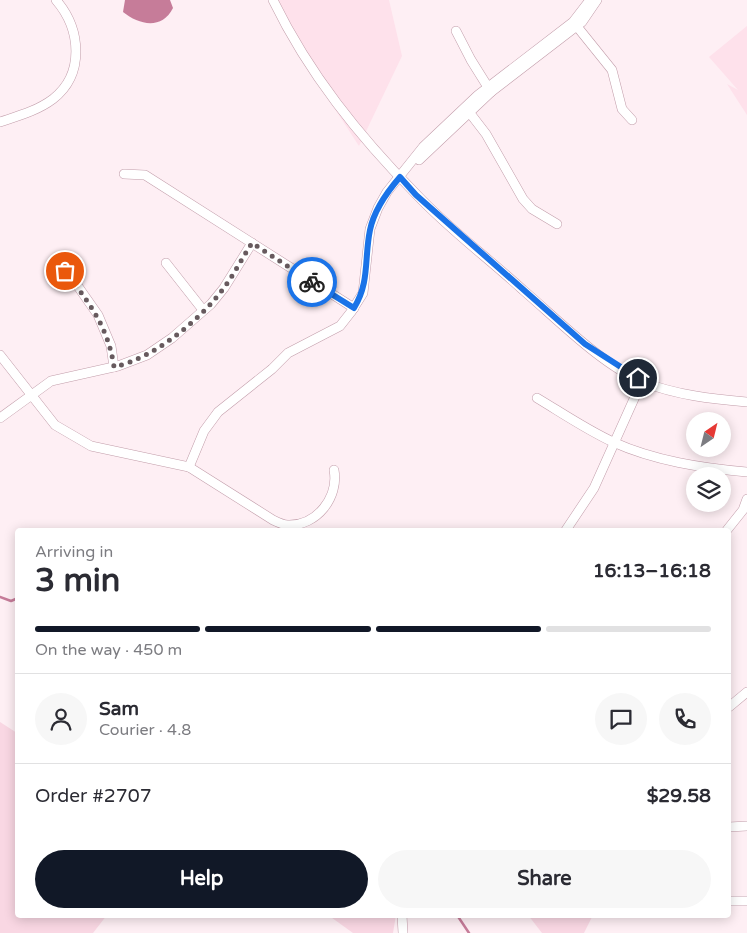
<!DOCTYPE html>
<html lang="en">
<head>
<meta charset="utf-8">
<style>
	body { margin:0; font-family:"Varela Round",sans-serif; background:#f7f7f7; color:#2b2b33; height:100vh; display:flex; flex-direction:column; font-size:19px; white-space:nowrap }
	* { box-sizing:border-box; margin:0 }
	p { font-size:16px; color:#7c7c81 }
	.icon { flex:none; width:28px; height:28px; fill:none; stroke:currentColor; stroke-width:2; stroke-linecap:round; stroke-linejoin:round }
	.map { position:relative; flex:1; overflow:hidden }
	.sheet { position:absolute; left:15px; top:528px; width:716px; height:390px; display:flex; flex-direction:column; background:#fff; border-radius:5px; box-shadow:0 2px 12px #0003 }
	.sheet>* { flex:none }
	.needle { width:32px; rotate:35deg }
	.fabs { position:absolute; left:686px; top:412px; display:grid; gap:10px }
	.fabs a { display:grid; place-items:center; width:45px; height:45px; border-radius:50%; background:#fff; box-shadow:0 2px 12px #0003; font-size:25px }
	.pin { position:absolute; display:grid; place-items:center; width:42px; height:42px; color:#fff; margin:-21px; border:2px solid #fff; border-radius:50%; box-shadow:0 1px 5px #0007 }
	.courier { position:absolute; display:grid; place-items:center; width:50px; height:50px; margin:-25px; border:4px solid #1a73e8; border-radius:50%; background:#fff; color:#222; box-shadow:0 1px 6px #0007 }
	.headline em { font-style:normal; font-weight:800 }
	.headline div { display:flex; flex-direction:column-reverse }
	.headline { display:flex; align-items:center; justify-content:space-between; height:85px; padding:0 20px }
	h1 { font-size:32px; font-weight:800; line-height:38px }
	.bar { display:grid; grid-template-columns:repeat(4,1fr); gap:8px 5px; align-content:center; height:60px; padding:0 20px }
	.bar i { height:6px; border-radius:4px; background:#e1e1e2 }
	.bar .current { background:#111827 }
	.bar p { grid-column:span 4 }
	.line { display:flex; align-items:center; gap:12px; padding:0 20px; border-top:1px solid #e1e1e2 }
	.line div { flex:1 }
	.round { display:grid; place-items:center; flex:none; width:52px; height:52px; border-radius:26px; background:#f7f7f7 }
	.cta { display:flex; gap:10px; margin-top:auto; padding:10px 20px }
	.cta a { flex:1; height:58px; border-radius:30px; background:#111827; color:#fff; font-size:20px; font-weight:800; line-height:58px; text-align:center }
	.cta a+a { background:#f7f7f7; color:#2b2b33 }
	.map>svg:first-child { display:block }
	.built { fill:#fee1eb }
	.green { fill:#f9d7e3 }
	.water { fill:#c67c99 }
	.lines { fill:none; stroke-linecap:round; stroke-linejoin:round }
	.stream { stroke:#c67c99; stroke-width:2.5 }
	.minor-casing { stroke:#c29daa; stroke-width:10 }
	.minor { stroke:#fff; stroke-width:9 }
	.done { stroke:#675a5e; stroke-width:5; stroke-dasharray:0 9 }
	.route { stroke:#1a73e8; stroke-width:6 }
</style>
</head>
<body>
<div class="map">
<svg width="747" height="933" viewBox="0 0 747 933">
	<rect width="100%" height="100%" fill="#feeff4"/>
	<g class="built">
		<polygon points="275,0 389,0 402,56 359,146 309,69"/>
		<polygon points="747,26 747,115 727,84 738,90 709,57"/>
	</g>
	<g class="green">
		<polygon points="0,722 17,733 18,915 107,915 93,933 0,933"/>
		<polygon points="328,915 396,915 393,933 353,933"/>
		<polygon points="528,915 593,915 584,933 542,933"/>
	</g>
	<path class="water" d="M125 0H170L173 8C162 30 139 25 123 12Z"/>
	<g class="lines">
		<g class="stream">
			<polyline points="0,597 11,601 18,598"/>
			<polyline points="457,915 469,933"/>
		</g>
		<g class="minor-casing">
			<g id="minor">
				<path d="M273 0C309 74 359 136 416 194 449 229 488 258 523 290 557 319 602 365 643 382 676 395 712 399 747 402"/>
				<polyline points="575,24 612,70 622,109 632,120"/>
				<polyline points="456,31 471,60 491,92"/>
				<polyline points="466,108 486,134 523,199 532,209 557,224"/>
				<path d="M0 122C18 116 37 111 53 99 85 74 81 29 56 0"/>
				<polyline points="419,160 491,92 582,22 597,0"/>
				<polyline points="124,174 145,175 354,308"/>
				<polyline points="166,263 203,310"/>
				<polyline points="63,265 98,315 111,346 114,367"/>
				<path d="M0 355 55 425 91 446 189 467 273 520C277 522 283 525 288 525 317 526 339 497 334 470"/>
				<path d="M537 398C562 413 587 430 613 442 655 461 702 468 747 472"/>
				<polyline points="0,418 51,381 118,366 147,355 172,338 211,304 224,288 252,243"/>
				<polyline points="189,467 204,431 218,412 272,369 288,353 340,326 351,312 363,293 370,229 378,208 387,192 423,147 478,95 573,22 590,0"/>
				<polyline points="566,530 594,488 642,381"/>
				<polyline points="727,530 743,510 747,499"/>
				<polyline points="729,707 747,692"/>
				<polyline points="729,827 747,826"/>
				<polyline points="729,901 747,901"/>
				<polyline points="402,915 403,933"/>
			</g>
		</g>
		<use href="#minor" class="minor"/>
	</g>
	<g class="lines">
		<path class="done" d="M65 271C89 303 108 326 114 367 154 358 199 321 223 289 234 275 242 258 252 243L312 282"/>
		<path class="route" d="M312 282 354 308C370 282 364 259 370 230 374 210 387 192 400 177L416 195 585 344 638 378"/>
	</g>
</svg>
<div class="fabs">
<a><svg class="needle" viewBox="-14 -14 28 28"><path d="M0-13l5 13h-10z" fill="#e53935"/><path d="M0 13l5-13h-10z" fill="#7c7c81"/></svg></a>
<a><svg class="icon" aria-label="layers" viewBox="0 0 24 24"><path d="M12 4l9 5-9 5-9-5zM3 14l9 5 9-5"/></svg></a>
</div>
<div class="pin" style="left:65px;top:271px;background:#ea580c"><svg class="icon" aria-label="bag" viewBox="0 0 24 24"><path d="M5 8h14l-1 12H6zM9 8a3 3 0 0 1 6 0"/></svg></div>
<div class="pin" style="left:638px;top:378px;background:#1f2937"><svg class="icon" aria-label="home" viewBox="0 0 24 24"><path d="M3 11l9-7 9 7M6 9v11h12V9"/></svg></div>
<div class="courier" style="left:312px;top:282px"><svg class="icon" aria-label="bike" viewBox="0 0 24 24"><circle cx="6" cy="16" r="4"/><circle cx="18" cy="16" r="4"/><path d="M6 16l4-8h5l3 8M10 8l3 8H6M13 5h3"/></svg></div>
<section class="sheet">
<div class="headline"><div><h1>3 min</h1><p>Arriving in</p></div><em>16:13–16:18</em></div>
<div class="bar"><i class="current"></i><i class="current"></i><i class="current"></i><i></i><p>On the way · 450 m</p></div>
<div class="line" style="height:90px"><a class="round"><svg class="icon" aria-label="person" viewBox="0 0 24 24"><circle cx="12" cy="8" r="4"/><path d="M4 21q1-7 8-7t8 7"/></svg></a><div><b>Sam</b><p>Courier · 4.8</p></div><a class="round"><svg class="icon" aria-label="chat" viewBox="0 0 24 24"><path d="M4 5h16v11H9l-5 4z"/></svg></a><a class="round"><svg class="icon" aria-label="phone" viewBox="0 0 24 24"><path d="M5 4h4l2 5-3 2q2 4 5 5l2-3 5 2v4C11 20 4 13 5 4z"/></svg></a></div>
<div class="line" style="height:65px"><div>Order #2707</div><b>$29.58</b></div>
<div class="cta"><a>Help</a><a>Share</a></div>
</section>
</div>
</body>
</html>
